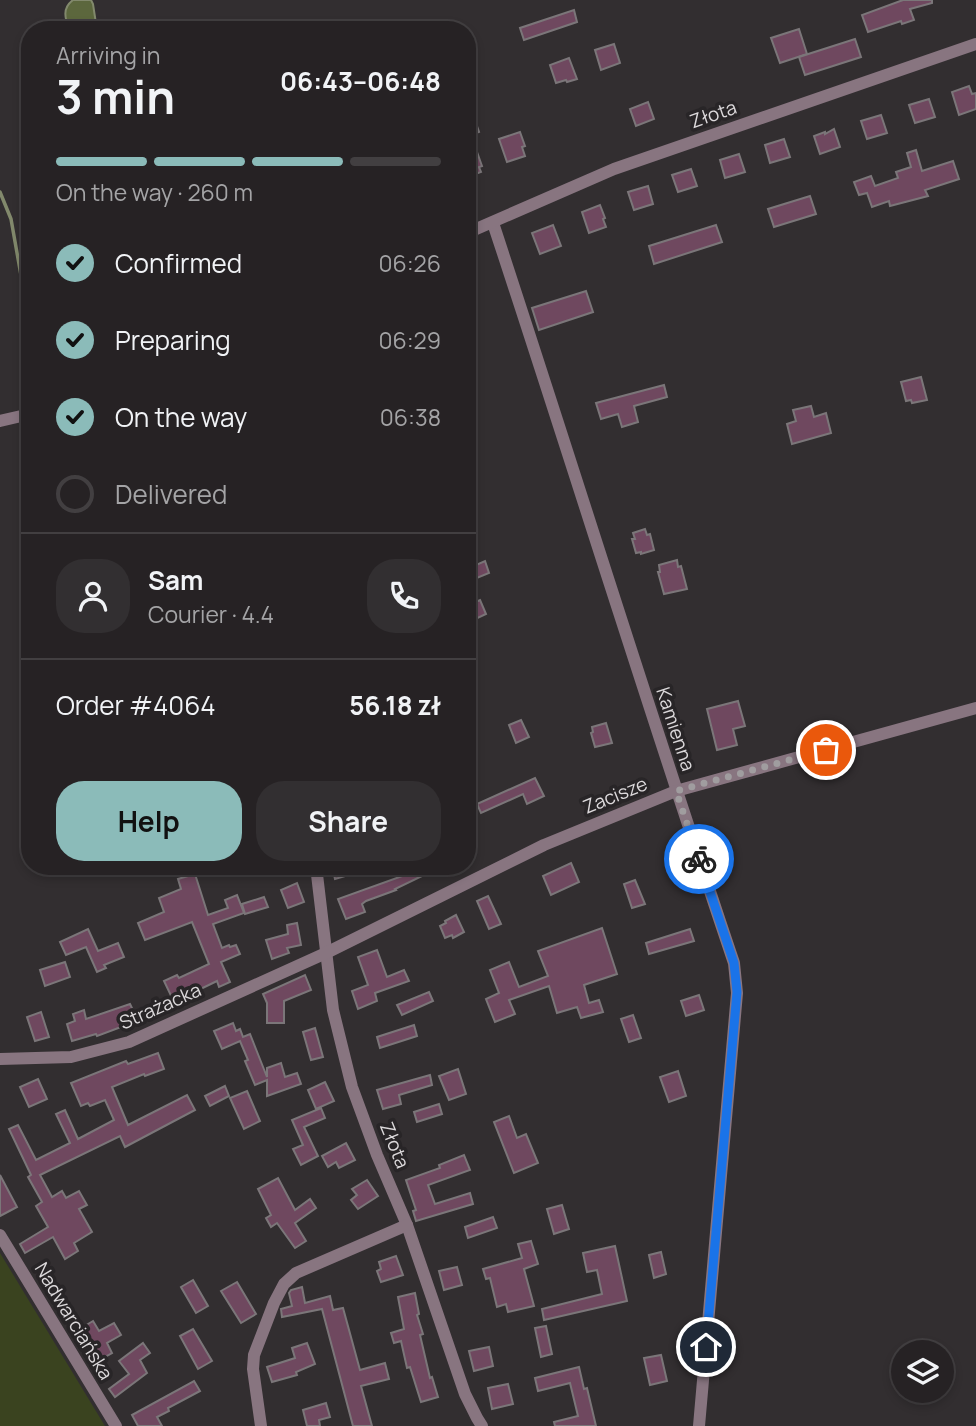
<!DOCTYPE html>
<html lang="en">
<head>
<meta charset="utf-8">
<style>
	body { margin:0; font-family:Manrope,sans-serif; background:#322f31; color:#f1f3f6; height:100vh; display:flex; flex-direction:column; font-size:26px; white-space:nowrap }
	* { box-sizing:border-box; margin:0 }
	p { font-size:23px; color:#a4a4a6 }
	.icon { flex:none; width:38px; height:38px; fill:none; stroke:currentColor; stroke-width:2; stroke-linecap:round; stroke-linejoin:round }
	.map { position:relative; flex:1; overflow:hidden }
	.panel { position:absolute; left:21px; top:21px; width:455px; height:854px; display:flex; flex-direction:column; background:#262224; border-radius:28px; box-shadow:0 4px 10px #0003,0 0 0 2px #423f41 }
	.panel>* { flex:none }
	.controls { position:absolute; left:891px; top:1340px; display:grid; gap:14px }
	.controls a { display:grid; place-items:center; width:63px; height:63px; border-radius:50%; background:#262224; box-shadow:0 4px 10px #0003,0 0 0 2px #423f41; font-size:35px }
	.pin { position:absolute; display:grid; place-items:center; width:60px; height:60px; color:#fff; margin:-30px; border:4px solid #fff; border-radius:50%; box-shadow:0 2px 7px #0007 }
	.courier { position:absolute; display:grid; place-items:center; width:70px; height:70px; margin:-35px; border:5px solid #1a73e8; border-radius:50%; background:#fff; color:#222; box-shadow:0 2px 9px #0007 }
	.overview em { font-style:normal; font-weight:700 }
	.overview div { display:flex; flex-direction:column-reverse }
	.overview { display:flex; align-items:center; justify-content:space-between; height:119px; padding:0 35px }
	h1 { font-size:46px; font-weight:700; line-height:52px }
	.bar { display:grid; grid-template-columns:repeat(4,1fr); gap:10px 7px; align-content:center; height:84px; padding:0 35px }
	.bar i { height:9px; border-radius:5px; background:#423f41 }
	.bar .active { background:#8bbbb9 }
	.bar p { grid-column:span 4 }
	.line { display:flex; align-items:center; gap:18px; padding:0 35px; border-top:2px solid #423f41 }
	.line div { flex:1 }
	.round { display:grid; place-items:center; flex:none; width:74px; height:74px; border-radius:28px; background:#322f31 }
	ol { padding:0 35px; list-style:none }
	li { display:flex; align-items:center; gap:21px; height:77px }
	li p { margin-inline-start:auto }
	li .icon { padding:7px; border-radius:50%; background:#8bbbb9; color:#111; stroke-width:4 }
	li:last-child { color:#a4a4a6 }
	li i { width:38px; height:38px; border:4px solid #423f41; border-radius:50% }
	.button { display:flex; gap:14px; margin-top:auto; padding:14px 35px }
	.button a { flex:1; height:80px; border-radius:28px; background:#8bbbb9; color:#111; font-size:28px; font-weight:700; line-height:80px; text-align:center }
	.button a+a { background:#322f31; color:#f1f3f6 }
	.map>svg:first-child { display:block }
	.green { fill:#3a431f }
	.water { fill:#5c673d; stroke:#82896c; stroke-width:2 }
	.lines { fill:none; stroke-linecap:round; stroke-linejoin:round }
	.stream { stroke:#82896c; stroke-width:3.5 }
	.building { fill:#6f485f; stroke:#7b7679; stroke-width:2 }
	.street { stroke:#887580; stroke-width:12 }
	.done { stroke:#a09d9f; stroke-width:7; stroke-dasharray:0 12.6 }
	.route { stroke:#1a73e8; stroke-width:9 }
	.labels { text-anchor:middle; stroke-width:7; stroke-linejoin:round; paint-order:stroke }
	.street-label { font-size:19px; fill:#dcd9db; stroke:#282527 }
</style>
</head>
<body>
<div class="map">
<svg width="976" height="1426" viewBox="0 0 976 1426">
	<rect width="100%" height="100%" fill="#322e30"/>
	<polygon class="green" points="0,1253 105,1426 0,1426"/>
	<path class="water" d="M73 0H91L93 4 97 30H69C65 18 62 8 73 0Z"/>
	<g class="lines">
		<polyline class="stream" points="0,192 11,219 30,326"/>
	</g>
	<g class="building">
		<polygon points="903,0 932,0 932,3 910,9 914,20 902,24 901,21 868,32 862,15"/>
		<polygon points="574,10 577,22 524,40 520,28"/>
		<polygon points="799,29 807,54 780,63 771,38"/>
		<polygon points="855,39 861,57 805,75 799,57"/>
		<polygon points="614,44 620,63 601,70 595,50"/>
		<polygon points="569,58 577,79 567,82 566,80 556,83 550,65"/>
		<polygon points="969,86 972,94 976,93 976,109 959,115 952,92"/>
		<polygon points="929,99 935,117 915,123 909,105"/>
		<polygon points="648,102 654,119 636,126 630,109"/>
		<polygon points="467,103 469,103 479,132 471,135 482,166 479,167 481,172 467,177"/>
		<polygon points="881,115 887,133 867,139 861,121"/>
		<polygon points="834,129 840,147 820,154 814,136 825,132 825,134"/>
		<polygon points="520,132 525,146 522,147 525,156 507,162 499,139"/>
		<polygon points="784,139 790,157 770,163 765,145"/>
		<polygon points="916,150 922,171 953,161 959,179 925,190 928,196 890,206 889,201 872,207 867,193 859,195 854,182 871,176 875,186 898,178 896,172 911,167 907,153"/>
		<polygon points="739,154 745,172 725,178 720,160"/>
		<polygon points="691,169 697,186 678,192 672,175"/>
		<polygon points="648,186 653,204 634,210 628,192"/>
		<polygon points="810,196 816,214 774,227 768,209"/>
		<polygon points="600,205 605,218 603,219 606,227 589,233 582,212"/>
		<polygon points="553,225 561,246 540,254 532,233"/>
		<polygon points="716,225 722,242 654,264 649,246"/>
		<polygon points="586,291 593,312 539,330 532,308"/>
		<polygon points="921,377 927,400 912,403 911,400 906,401 901,382"/>
		<polygon points="664,385 667,397 634,406 638,422 622,427 618,414 601,419 596,403"/>
		<polygon points="811,406 814,417 826,413 831,433 792,444 787,424 796,421 793,410"/>
		<polygon points="645,529 647,535 650,534 654,550 641,554 641,552 636,553 632,539 635,539 633,533"/>
		<polygon points="677,560 678,567 681,566 687,589 664,594 658,572 660,572 659,565"/>
		<polygon points="485,561 489,573 467,582 467,569"/>
		<polygon points="480,600 486,614 467,623 467,606"/>
		<polygon points="738,701 745,726 733,729 737,745 717,750 707,709"/>
		<polygon points="521,720 529,737 516,743 509,725"/>
		<polygon points="606,723 612,743 595,747 591,733 593,732 592,727"/>
		<polygon points="535,778 544,796 527,804 523,794 481,813 477,804"/>
		<polygon points="571,863 579,882 551,895 543,876"/>
		<polygon points="332,866 368,866 369,869 335,879"/>
		<polygon points="419,870 422,876 395,889 396,890 366,901 362,904 365,912 346,919 338,899"/>
		<polygon points="195,874 208,915 228,908 225,900 237,895 244,913 213,924 222,948 229,945 230,947 236,945 240,954 221,962 230,982 219,987 217,981 174,1002 164,981 177,975 179,978 209,964 192,922 145,940 138,923 164,912 159,898 181,889 178,879"/>
		<polygon points="635,880 645,904 632,908 624,884"/>
		<polygon points="297,883 304,902 288,908 281,890"/>
		<polygon points="488,896 501,924 489,929 477,901"/>
		<polygon points="264,897 268,907 245,914 242,904"/>
		<polygon points="456,915 464,932 453,938 452,935 445,938 440,926 446,923 445,921"/>
		<polygon points="297,923 301,945 287,948 289,953 272,959 266,940 288,934 287,925"/>
		<polygon points="602,928 617,974 584,985 589,1003 599,1000 603,1012 581,1018 577,1007 557,1013 549,986 509,1000 515,1014 495,1022 486,999 499,993 490,970 509,962 519,987 548,976 538,951"/>
		<polygon points="88,929 98,951 118,943 124,957 104,965 106,968 97,972 86,947 66,955 60,942"/>
		<polygon points="690,929 694,941 649,954 646,943"/>
		<polygon points="377,950 387,977 404,970 409,981 375,993 377,1001 358,1009 352,991 368,985 358,957"/>
		<polygon points="65,962 70,977 45,986 40,970"/>
		<polygon points="305,975 311,990 284,1001 284,1023 267,1023 267,1003 263,994"/>
		<polygon points="429,992 433,1001 402,1015 397,1005"/>
		<polygon points="699,995 704,1010 686,1016 681,1001"/>
		<polygon points="130,1004 139,1023 130,1026 129,1024 97,1036 96,1034 72,1041 67,1024 75,1021 73,1014 84,1010 86,1019"/>
		<polygon points="41,1012 49,1037 35,1041 27,1017"/>
		<polygon points="633,1015 641,1038 629,1042 621,1019"/>
		<polygon points="233,1023 236,1031 240,1029 243,1037 250,1034 267,1077 267,1068 281,1063 285,1077 297,1073 301,1084 267,1096 267,1080 255,1085 245,1061 248,1060 240,1041 222,1049 214,1031"/>
		<polygon points="414,1025 417,1036 380,1048 377,1037"/>
		<polygon points="315,1028 323,1057 311,1060 303,1032"/>
		<polygon points="158,1053 164,1069 145,1076 144,1074 112,1087 128,1125 187,1095 195,1110 125,1147 120,1136 40,1175 52,1197 62,1191 66,1198 79,1191 87,1205 79,1209 92,1232 74,1243 78,1251 65,1259 53,1237 25,1253 20,1244 48,1227 36,1206 42,1202 28,1177 31,1175 9,1129 18,1125 36,1160 70,1143 56,1114 65,1110 78,1139 114,1120 105,1100 90,1106 88,1103 81,1106 71,1083 126,1061 128,1064"/>
		<polygon points="458,1069 466,1094 449,1100 439,1076"/>
		<polygon points="678,1071 686,1096 669,1102 660,1077"/>
		<polygon points="430,1075 432,1085 399,1095 401,1104 383,1109 377,1090"/>
		<polygon points="38,1079 47,1099 29,1107 20,1087"/>
		<polygon points="325,1082 334,1101 316,1109 308,1090"/>
		<polygon points="225,1086 229,1096 210,1106 205,1096"/>
		<polygon points="247,1091 260,1121 244,1129 230,1098"/>
		<polygon points="439,1104 442,1114 417,1122 414,1112"/>
		<polygon points="321,1108 325,1118 304,1127 318,1156 301,1165 293,1149 303,1145 292,1120"/>
		<polygon points="509,1116 517,1138 526,1134 538,1163 514,1173 494,1122"/>
		<polygon points="346,1143 355,1160 339,1168 336,1162 328,1167 322,1156"/>
		<polygon points="464,1155 470,1170 428,1185 435,1204 470,1193 473,1204 416,1221 413,1211 416,1210 406,1180 440,1168 439,1165"/>
		<polygon points="0,1175 17,1207 0,1216"/>
		<polygon points="278,1178 295,1210 310,1199 316,1208 295,1223 306,1241 295,1248 277,1223 271,1227 266,1218 271,1215 258,1189"/>
		<polygon points="367,1180 378,1196 358,1209 351,1200 357,1195 352,1189"/>
		<polygon points="562,1205 569,1229 554,1234 547,1209"/>
		<polygon points="493,1217 497,1228 468,1238 465,1227"/>
		<polygon points="531,1241 538,1264 524,1269 534,1306 508,1312 506,1304 497,1307 490,1278 486,1279 483,1269 522,1258 518,1244"/>
		<polygon points="615,1246 627,1301 544,1320 542,1309 602,1294 597,1270 587,1272 583,1253"/>
		<polygon points="661,1252 666,1274 654,1278 649,1255"/>
		<polygon points="396,1256 403,1275 381,1282 377,1271 381,1269 379,1262"/>
		<polygon points="457,1267 462,1285 444,1290 439,1271"/>
		<polygon points="193,1280 208,1306 196,1313 181,1287"/>
		<polygon points="237,1282 256,1314 241,1323 221,1291"/>
		<polygon points="302,1287 305,1303 330,1296 333,1310 343,1308 360,1370 385,1363 389,1379 361,1386 372,1426 353,1426 322,1309 282,1317 281,1309 292,1306 289,1293 291,1290"/>
		<polygon points="415,1293 419,1314 417,1315 423,1334 420,1335 430,1378 432,1377 438,1397 421,1402 410,1367 407,1368 401,1341 394,1343 391,1333 404,1329 398,1297"/>
		<polygon points="93,1321 99,1331 114,1323 121,1335 107,1343 112,1353 96,1362 78,1330"/>
		<polygon points="546,1326 552,1354 541,1357 535,1328"/>
		<polygon points="193,1329 212,1361 198,1369 180,1336"/>
		<polygon points="143,1343 150,1353 140,1360 147,1373 115,1397 109,1389 129,1374 119,1361"/>
		<polygon points="307,1343 315,1364 296,1372 297,1375 272,1382 267,1367 295,1358 292,1348"/>
		<polygon points="489,1347 493,1366 474,1371 469,1351"/>
		<polygon points="661,1355 667,1381 650,1385 644,1358"/>
		<polygon points="579,1367 584,1389 587,1388 596,1426 555,1426 554,1422 578,1416 570,1383 538,1391 535,1378"/>
		<polygon points="194,1381 200,1391 168,1408 169,1411 157,1417 162,1426 138,1426 132,1415"/>
		<polygon points="508,1384 513,1404 492,1409 488,1388"/>
		<polygon points="326,1403 330,1417 319,1420 320,1426 307,1426 303,1410"/>
	</g>
	<g class="lines">
		<g class="street">
			<path d="M493 223C574 469 651 717 734 963L737 993 699 1426"/>
			<polyline points="467,233 614,169 976,44"/>
			<polyline points="0,421 30,414"/>
			<polyline points="316,866 333,1010 352,1087 377,1155 407,1225 465,1394 477,1418 482,1426"/>
			<polyline points="0,1059 71,1057 129,1042 326,953 544,845 676,791 976,708"/>
			<polyline points="0,1235 116,1426"/>
			<polyline points="261,1426 253,1369 254,1355 274,1303 284,1284 296,1273 407,1225"/>
		</g>
	</g>
	<g class="lines">
		<polyline class="done" points="699,859 676,791 826,750"/>
		<polyline class="route" points="699,859 734,963 737,992 706,1347"/>
	</g>
	<g class="labels">
		<g class="street-label">
			<text transform="translate(713 114) rotate(-19)" y="7">Złota</text>
			<text transform="translate(676 729) rotate(72)" y="7">Kamienna</text>
			<text transform="translate(615 795) rotate(-22)" y="7">Zacisze</text>
			<text transform="translate(160 1006) rotate(-24)" y="7">Strażacka</text>
			<text transform="translate(395 1145) rotate(68)" y="7">Złota</text>
			<text transform="translate(74 1321) rotate(59)" y="7">Nadwarciańska</text>
		</g>
	</g>
</svg>
<div class="controls">
<a><svg class="icon" aria-label="layers" viewBox="0 0 24 24"><path d="M12 4l9 5-9 5-9-5zM3 14l9 5 9-5"/></svg></a>
</div>
<div class="pin" style="left:826px;top:750px;background:#ea580c"><svg class="icon" aria-label="bag" viewBox="0 0 24 24"><path d="M5 8h14l-1 12H6zM9 8a3 3 0 0 1 6 0"/></svg></div>
<div class="pin" style="left:706px;top:1347px;background:#1f2937"><svg class="icon" aria-label="home" viewBox="0 0 24 24"><path d="M3 11l9-7 9 7M6 9v11h12V9"/></svg></div>
<div class="courier" style="left:699px;top:859px"><svg class="icon" aria-label="bike" viewBox="0 0 24 24"><circle cx="6" cy="16" r="4"/><circle cx="18" cy="16" r="4"/><path d="M6 16l4-8h5l3 8M10 8l3 8H6M13 5h3"/></svg></div>
<section class="panel">
<div class="overview"><div><h1>3 min</h1><p>Arriving in</p></div><em>06:43–06:48</em></div>
<div class="bar"><i class="active"></i><i class="active"></i><i class="active"></i><i></i><p>On the way · 260 m</p></div>
<ol>
<li><svg class="icon" aria-label="check" viewBox="0 0 24 24"><path d="M5 12l5 5 9-10"/></svg>Confirmed<p>06:26</p></li>
<li><svg class="icon" aria-label="check" viewBox="0 0 24 24"><path d="M5 12l5 5 9-10"/></svg>Preparing<p>06:29</p></li>
<li><svg class="icon" aria-label="check" viewBox="0 0 24 24"><path d="M5 12l5 5 9-10"/></svg>On the way<p>06:38</p></li>
<li><i></i>Delivered</li>
</ol>
<div class="line" style="height:126px"><a class="round"><svg class="icon" aria-label="person" viewBox="0 0 24 24"><circle cx="12" cy="8" r="4"/><path d="M4 21q1-7 8-7t8 7"/></svg></a><div><b>Sam</b><p>Courier · 4.4</p></div><a class="round"><svg class="icon" aria-label="phone" viewBox="0 0 24 24"><path d="M5 4h4l2 5-3 2q2 4 5 5l2-3 5 2v4C11 20 4 13 5 4z"/></svg></a></div>
<div class="line" style="height:91px"><div>Order #4064</div><b>56.18 zł</b></div>
<div class="button"><a>Help</a><a>Share</a></div>
</section>
</div>
</body>
</html>
